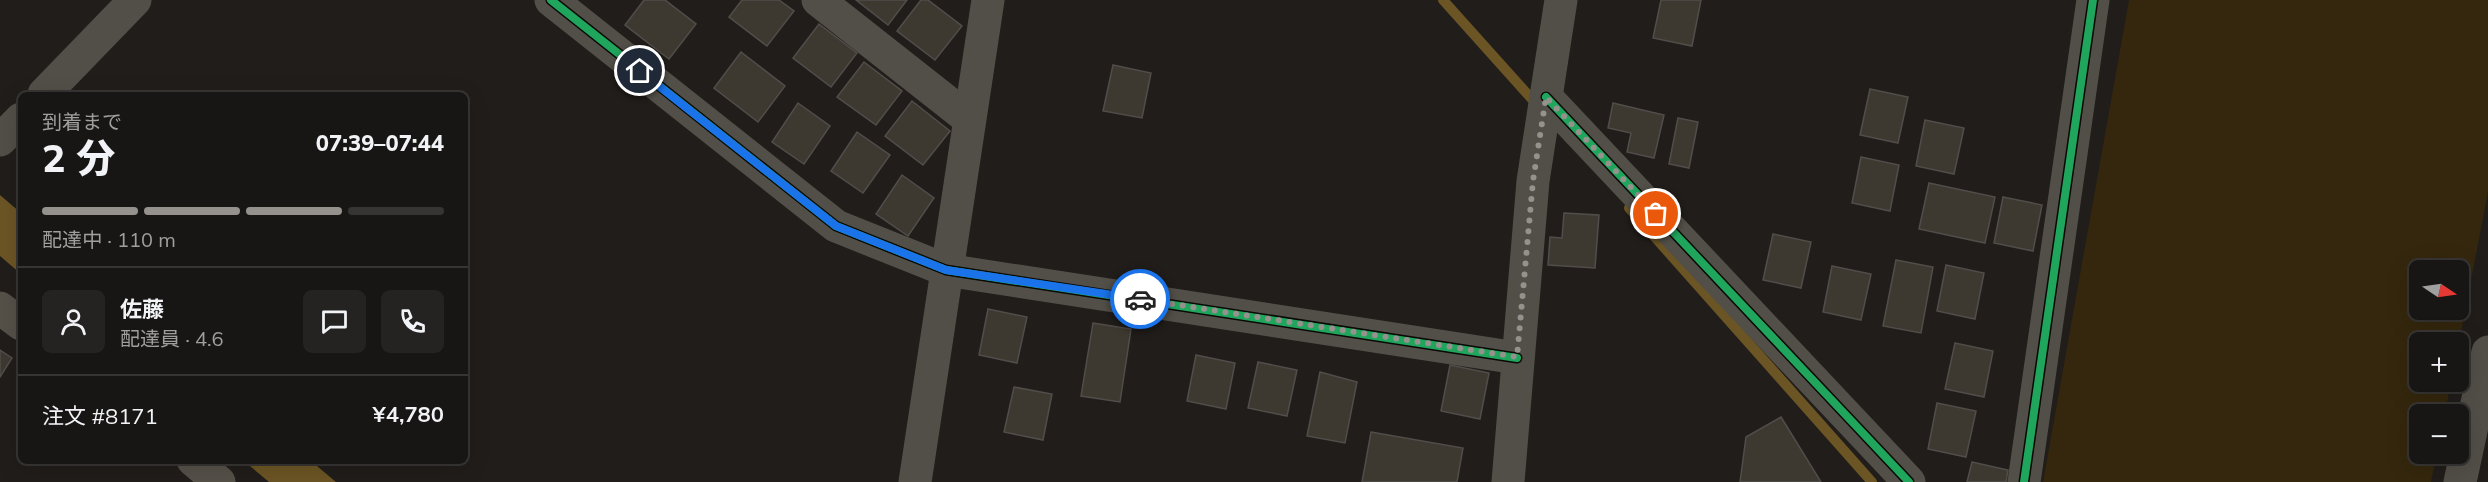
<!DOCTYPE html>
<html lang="ja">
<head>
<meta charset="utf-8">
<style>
	body { margin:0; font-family:Mulish,"Noto Sans JP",sans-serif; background:#252322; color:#f1f3f6; height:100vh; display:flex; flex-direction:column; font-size:22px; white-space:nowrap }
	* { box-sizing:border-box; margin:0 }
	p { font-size:20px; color:#9f9fa0 }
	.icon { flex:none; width:33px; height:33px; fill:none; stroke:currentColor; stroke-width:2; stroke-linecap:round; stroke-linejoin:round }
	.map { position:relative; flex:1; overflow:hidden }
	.drawer { position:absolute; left:18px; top:92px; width:450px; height:372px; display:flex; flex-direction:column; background:#181614; border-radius:9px; box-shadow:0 6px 24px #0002,0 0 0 2px #363534 }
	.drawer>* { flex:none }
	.needle { width:39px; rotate:103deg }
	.tools { position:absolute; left:2409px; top:260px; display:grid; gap:12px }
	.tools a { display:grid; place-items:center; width:60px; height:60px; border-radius:9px; background:#181614; box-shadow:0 6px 24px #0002,0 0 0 2px #363534; font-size:30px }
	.pin { position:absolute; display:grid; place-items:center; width:51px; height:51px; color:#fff; margin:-26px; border:3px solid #fff; border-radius:50%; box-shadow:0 2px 6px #0007 }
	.courier { position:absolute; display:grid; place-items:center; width:60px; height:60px; margin:-30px; border:4px solid #1a73e8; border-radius:50%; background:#fff; color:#222; box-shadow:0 2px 8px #0007 }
	.head em { font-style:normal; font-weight:800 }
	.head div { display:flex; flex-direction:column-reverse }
	.head { display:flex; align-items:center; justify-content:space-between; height:102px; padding:0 24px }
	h1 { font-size:39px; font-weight:800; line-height:45px }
	.bar { display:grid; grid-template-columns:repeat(4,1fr); gap:9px 6px; align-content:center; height:72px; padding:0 24px }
	.bar i { height:8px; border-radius:4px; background:#363534 }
	.bar .selected { background:#95928e }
	.bar p { grid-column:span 4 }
	.line { display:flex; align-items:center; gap:15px; padding:0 24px; border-top:2px solid #363534 }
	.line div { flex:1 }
	.round { display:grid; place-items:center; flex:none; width:63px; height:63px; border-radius:9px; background:#252322 }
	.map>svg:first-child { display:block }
	.green { fill:#34270d; fill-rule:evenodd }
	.water { fill:#6c5525 }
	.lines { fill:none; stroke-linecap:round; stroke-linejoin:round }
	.stream { stroke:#6c5525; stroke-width:10 }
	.building { fill:#3e3930; stroke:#504d4a; stroke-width:1.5 }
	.minor { stroke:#524f48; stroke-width:33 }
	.secondary { stroke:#555149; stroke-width:33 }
	.cycleway-casing { stroke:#0a0906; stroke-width:11 }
	.cycleway { stroke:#20a55d; stroke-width:8 }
	.done { stroke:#95928e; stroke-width:6; stroke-dasharray:0 10.8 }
	.route { stroke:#1a73e8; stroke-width:8 }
</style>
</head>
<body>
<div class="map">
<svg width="2488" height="482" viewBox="0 0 2488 482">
	<rect width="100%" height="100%" fill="#201d1a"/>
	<path class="green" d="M2129 0H2488V192L2459 343 2420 342V381H2451L2445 414H2420V453H2437L2431 482H2043ZM2420 270H2458V309H2420Z"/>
	<g class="water">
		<polygon points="0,195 21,213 21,274 0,256"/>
		<polygon points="244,461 311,461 336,482 269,482"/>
	</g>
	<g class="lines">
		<g class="stream">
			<polyline points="1443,0 1539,107"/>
			<polyline points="1629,208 1872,482"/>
		</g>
	</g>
	<g class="building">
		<polygon points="644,0 665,0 696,24 669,59 625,25"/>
		<polygon points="742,0 779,0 794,11 767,46 729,17"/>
		<polygon points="856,0 907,0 888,25"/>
		<polygon points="921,0 928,0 962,26 935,60 897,31"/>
		<polygon points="1661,0 1701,0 1692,46 1653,38"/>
		<polygon points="819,24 857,53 831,87 793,58"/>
		<polygon points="741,52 785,86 758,122 714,88"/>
		<polygon points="864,62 902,91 876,125 837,97"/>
		<polygon points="1113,65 1151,73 1142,118 1103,111"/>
		<polygon points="1870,89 1908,97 1898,143 1860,135"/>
		<polygon points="912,101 950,131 923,165 885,136"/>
		<polygon points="798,103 830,126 804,164 772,142"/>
		<polygon points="1613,103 1664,115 1654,158 1627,152 1631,133 1608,128"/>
		<polygon points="1678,118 1698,122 1689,168 1669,164"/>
		<polygon points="1925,120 1964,128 1954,174 1916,166"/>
		<polygon points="857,132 890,155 863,193 831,171"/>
		<polygon points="1861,157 1899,165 1890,211 1852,203"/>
		<polygon points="902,175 934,198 908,236 876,214"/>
		<polygon points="1929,183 1995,197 1985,243 1919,229"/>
		<polygon points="2003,197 2042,205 2033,251 1994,243"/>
		<polygon points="1564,213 1599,215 1595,268 1548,265 1550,237 1562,238"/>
		<polygon points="1773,234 1811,242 1801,288 1763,280"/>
		<polygon points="1896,260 1933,267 1921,333 1883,326"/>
		<polygon points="1946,265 1984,273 1975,319 1937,311"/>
		<polygon points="1832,266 1871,274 1861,320 1823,312"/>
		<polygon points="988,309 1027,317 1017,363 979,355"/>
		<polygon points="1093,323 1131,329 1120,402 1081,396"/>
		<polygon points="1955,343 1993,351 1984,397 1945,389"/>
		<polygon points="0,350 12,358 0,377"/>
		<polygon points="1196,355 1235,363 1226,409 1187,401"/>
		<polygon points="1258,362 1297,370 1287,416 1248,408"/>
		<polygon points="1450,365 1489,373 1480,419 1441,411"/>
		<polygon points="1320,372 1357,382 1345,443 1307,436"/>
		<polygon points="1014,387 1052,394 1043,440 1004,432"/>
		<polygon points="1937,403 1976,411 1966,457 1928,449"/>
		<polygon points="1781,417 1821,482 1740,482 1746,437"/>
		<polygon points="1371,432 1463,448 1457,482 1362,482"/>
		<polygon points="1972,462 2008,470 2006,482 1967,482"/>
	</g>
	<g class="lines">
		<g class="minor">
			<polyline points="551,0 836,226 946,270 1517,358"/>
			<polyline points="818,0 969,119"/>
			<polyline points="44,94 135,0"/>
			<polyline points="1546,97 1909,482"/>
			<polyline points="0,140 21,119"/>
			<polyline points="915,482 988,0"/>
			<polyline points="1508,482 1533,181 1561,0"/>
			<polyline points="2024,482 2093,0"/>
			<polyline points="2460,482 2488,352"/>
		</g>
		<g class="secondary">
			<polyline points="0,308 21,324"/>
			<polyline points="193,460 219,482"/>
		</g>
		<g class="cycleway-casing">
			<g id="cycleway">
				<polyline points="551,0 836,226 946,270 1517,358"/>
				<polyline points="1546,97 1909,482"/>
				<polyline points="2024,482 2093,0"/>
			</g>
		</g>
		<use href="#cycleway" class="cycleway"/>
	</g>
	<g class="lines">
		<polyline class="done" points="1140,299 1517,357 1533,181 1546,97 1656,214"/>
		<polyline class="route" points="640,71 836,226 946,270 1140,299"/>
	</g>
</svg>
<div class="tools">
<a><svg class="needle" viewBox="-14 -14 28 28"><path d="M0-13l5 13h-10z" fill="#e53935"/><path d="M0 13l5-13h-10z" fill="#9f9fa0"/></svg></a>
<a>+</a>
<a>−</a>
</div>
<div class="pin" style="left:1656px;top:214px;background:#ea580c"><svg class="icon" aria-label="bag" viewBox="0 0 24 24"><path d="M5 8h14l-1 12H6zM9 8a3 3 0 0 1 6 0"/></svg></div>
<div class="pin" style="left:640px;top:71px;background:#1f2937"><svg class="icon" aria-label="home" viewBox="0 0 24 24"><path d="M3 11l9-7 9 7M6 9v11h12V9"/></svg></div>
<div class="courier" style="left:1140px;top:299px"><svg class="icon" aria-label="car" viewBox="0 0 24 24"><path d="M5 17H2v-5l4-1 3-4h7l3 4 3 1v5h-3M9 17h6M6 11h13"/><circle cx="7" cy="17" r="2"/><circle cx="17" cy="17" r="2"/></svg></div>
<section class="drawer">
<div class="head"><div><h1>2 分</h1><p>到着まで</p></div><em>07:39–07:44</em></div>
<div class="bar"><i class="selected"></i><i class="selected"></i><i class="selected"></i><i></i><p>配達中 · 110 m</p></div>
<div class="line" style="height:108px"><a class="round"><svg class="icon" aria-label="person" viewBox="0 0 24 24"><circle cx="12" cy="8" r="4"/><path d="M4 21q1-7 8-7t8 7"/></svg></a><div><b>佐藤</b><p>配達員 · 4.6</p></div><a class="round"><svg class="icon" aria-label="chat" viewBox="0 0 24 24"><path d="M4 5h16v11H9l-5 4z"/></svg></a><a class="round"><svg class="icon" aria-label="phone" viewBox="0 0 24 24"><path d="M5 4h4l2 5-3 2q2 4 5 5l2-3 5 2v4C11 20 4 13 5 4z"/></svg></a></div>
<div class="line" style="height:78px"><div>注文 #8171</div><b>¥4,780</b></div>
</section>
</div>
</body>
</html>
